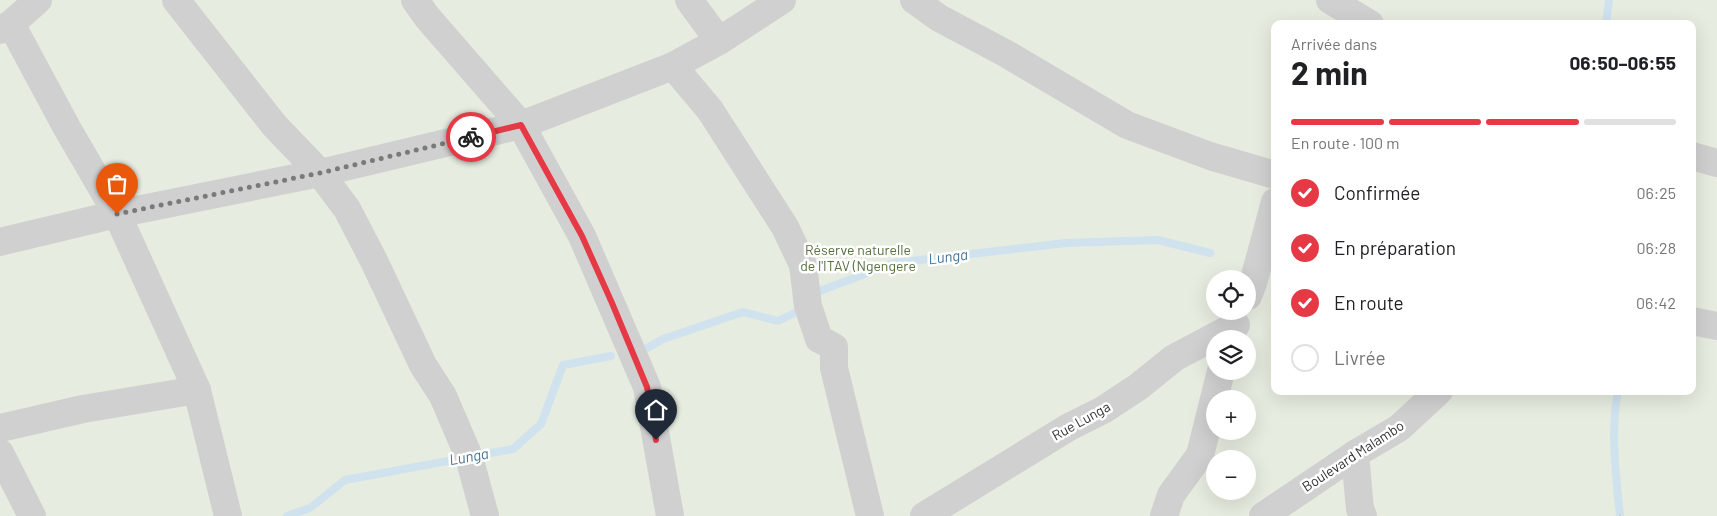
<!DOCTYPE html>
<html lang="fr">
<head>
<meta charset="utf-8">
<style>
	body { margin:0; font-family:Barlow,sans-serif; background:#f2f2f2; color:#202124; height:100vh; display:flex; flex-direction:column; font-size:19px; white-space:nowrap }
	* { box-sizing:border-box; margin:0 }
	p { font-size:16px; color:#757577 }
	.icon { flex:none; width:28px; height:28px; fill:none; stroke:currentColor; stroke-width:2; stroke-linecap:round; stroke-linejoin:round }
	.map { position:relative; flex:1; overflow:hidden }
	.details { position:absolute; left:1271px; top:20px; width:425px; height:375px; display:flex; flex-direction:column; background:#fff; border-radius:10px; box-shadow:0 5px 20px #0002 }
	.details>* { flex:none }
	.controls { position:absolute; left:1206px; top:270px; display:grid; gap:10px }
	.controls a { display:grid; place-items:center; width:50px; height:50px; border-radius:50%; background:#fff; box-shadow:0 5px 20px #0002; font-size:25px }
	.pin { position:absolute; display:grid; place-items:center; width:42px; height:42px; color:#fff; margin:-51px -21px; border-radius:50% 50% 50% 0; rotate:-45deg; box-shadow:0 0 5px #0007 }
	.pin .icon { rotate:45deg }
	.courier { position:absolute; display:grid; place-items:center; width:50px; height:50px; margin:-25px; border:4px solid #e63946; border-radius:50%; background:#fff; color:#222; box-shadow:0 1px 6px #0007 }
	.overview em { font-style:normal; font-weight:700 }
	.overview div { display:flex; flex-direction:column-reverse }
	.overview { display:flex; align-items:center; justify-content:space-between; height:85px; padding:0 20px }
	h1 { font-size:32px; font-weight:700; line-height:38px }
	.bar { display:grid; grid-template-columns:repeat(4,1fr); gap:8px 5px; align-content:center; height:60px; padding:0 20px }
	.bar i { height:6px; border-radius:4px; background:#e0e0e0 }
	.bar .on { background:#e63946 }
	.bar p { grid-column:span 4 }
	ol { padding:0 20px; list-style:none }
	li { display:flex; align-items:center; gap:15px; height:55px }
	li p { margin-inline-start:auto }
	li .icon { padding:5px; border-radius:50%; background:#e63946; color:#fff; stroke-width:4 }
	li:last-child { color:#757577 }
	li i { width:28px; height:28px; border:2px solid #e0e0e0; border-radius:50% }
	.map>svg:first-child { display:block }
	.green { fill:#e6ecdf; fill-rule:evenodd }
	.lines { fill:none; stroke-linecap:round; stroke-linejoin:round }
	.stream { stroke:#cfe2ee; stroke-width:8 }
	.path { stroke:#cdcdcd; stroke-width:3; stroke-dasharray:2.5 2.5; stroke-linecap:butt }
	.minor { stroke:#d0d0d0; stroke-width:28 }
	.done { stroke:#7a7a7a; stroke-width:5; stroke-dasharray:0 9 }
	.route { stroke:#e63946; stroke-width:6 }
	.labels { text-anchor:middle; stroke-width:5; stroke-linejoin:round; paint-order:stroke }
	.park-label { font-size:14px; fill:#56703f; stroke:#fff }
	.street-label { font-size:14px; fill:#333; stroke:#fff }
	.water-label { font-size:15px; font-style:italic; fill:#3f7597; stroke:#fff }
</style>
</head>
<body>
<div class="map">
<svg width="1717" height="516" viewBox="0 0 1717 516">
	<rect width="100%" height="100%" fill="#fff"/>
	<path class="green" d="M0 0H1717V516H0ZM1275 24H1692V391H1275ZM1215 279H1248V311H1215ZM1215 339H1248V371H1215ZM1215 399H1248V431H1215ZM1215 459H1248V491H1215Z"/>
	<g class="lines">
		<g class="stream">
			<polyline points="1606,24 1609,0"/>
			<polyline points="814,297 817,292 894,263 1066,243 1158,240 1210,253"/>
			<polyline points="647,348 663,339 743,312 778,321 805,308"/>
			<path d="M1618 391C1610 432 1616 475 1620 516"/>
			<polyline points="287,516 310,508 345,480 513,449 541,424 563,365 611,356"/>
		</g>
		<polyline class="path" points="1619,516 1621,516"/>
		<g class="minor">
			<polyline points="176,0 274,125 320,173 347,209 374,261 423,365 443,396 469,457 485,516"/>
			<polyline points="415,0 427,17 521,125 582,236 647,387 670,516"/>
			<polyline points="689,0 719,41"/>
			<polyline points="914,0 939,18 1005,53 1127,125 1210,156 1275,175"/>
			<polyline points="1330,0 1370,24"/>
			<polyline points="11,24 67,128 117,214 197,390 228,516"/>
			<polyline points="0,30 11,24 38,0"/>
			<polyline points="673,66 710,110 785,227 803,265 808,306 819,339 834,347 834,368 870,516"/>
			<polyline points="1692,156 1717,163"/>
			<polyline points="0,242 117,214 320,173 521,125 673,66 719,41 782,0"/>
			<polyline points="1248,296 1253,283 1275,202"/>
			<polyline points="1692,321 1717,326"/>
			<polyline points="0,428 83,409 197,390"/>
			<polyline points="0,453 32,516"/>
			<polyline points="1355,454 1360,509 1363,516"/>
			<polyline points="924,516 1069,427 1103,410 1138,387 1174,358 1236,325"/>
			<polyline points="1164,516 1171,495 1200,455 1221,371"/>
			<polyline points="1263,516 1355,454 1399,428 1439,391"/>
		</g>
	</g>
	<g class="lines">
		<polyline class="done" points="117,214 320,173 471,137"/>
		<polyline class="route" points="471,137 521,125 582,236 612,303 647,387 656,440"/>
	</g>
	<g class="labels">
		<g class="park-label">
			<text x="858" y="255">Réserve naturelle<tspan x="858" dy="16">de l'ITAV (Ngengere</tspan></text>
		</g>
		<g class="street-label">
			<text transform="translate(1081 421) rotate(-29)" y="5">Rue Lunga</text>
			<text transform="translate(1353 456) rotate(-33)" y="5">Boulevard Malambo</text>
		</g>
		<g class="water-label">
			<text transform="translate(948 257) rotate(-7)" y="5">Lunga</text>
			<text transform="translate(469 457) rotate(-10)" y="5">Lunga</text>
		</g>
	</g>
</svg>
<div class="controls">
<a><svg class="icon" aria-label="locate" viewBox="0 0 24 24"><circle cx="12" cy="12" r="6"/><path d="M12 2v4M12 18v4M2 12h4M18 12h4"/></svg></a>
<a><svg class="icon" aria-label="layers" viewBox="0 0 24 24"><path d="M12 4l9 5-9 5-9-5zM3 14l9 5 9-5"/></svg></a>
<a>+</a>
<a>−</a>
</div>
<div class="pin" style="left:117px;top:214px;background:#ea580c"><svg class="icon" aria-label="bag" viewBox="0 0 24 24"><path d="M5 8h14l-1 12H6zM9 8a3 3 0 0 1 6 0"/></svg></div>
<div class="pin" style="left:656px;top:440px;background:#1f2937"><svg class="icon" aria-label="home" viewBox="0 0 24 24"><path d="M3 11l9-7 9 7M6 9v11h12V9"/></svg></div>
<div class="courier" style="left:471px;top:137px"><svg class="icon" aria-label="bike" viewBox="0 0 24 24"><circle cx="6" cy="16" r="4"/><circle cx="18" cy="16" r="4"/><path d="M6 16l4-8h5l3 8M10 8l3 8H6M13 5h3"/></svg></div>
<section class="details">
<div class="overview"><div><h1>2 min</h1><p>Arrivée dans</p></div><em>06:50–06:55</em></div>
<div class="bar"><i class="on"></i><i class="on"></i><i class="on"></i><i></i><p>En route · 100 m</p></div>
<ol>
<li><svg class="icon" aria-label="check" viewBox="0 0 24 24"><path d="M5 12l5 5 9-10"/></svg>Confirmée<p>06:25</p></li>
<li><svg class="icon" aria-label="check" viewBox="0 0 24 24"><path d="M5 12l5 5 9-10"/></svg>En préparation<p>06:28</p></li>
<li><svg class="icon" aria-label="check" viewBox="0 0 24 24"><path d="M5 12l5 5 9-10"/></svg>En route<p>06:42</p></li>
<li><i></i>Livrée</li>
</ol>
</section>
</div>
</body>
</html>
